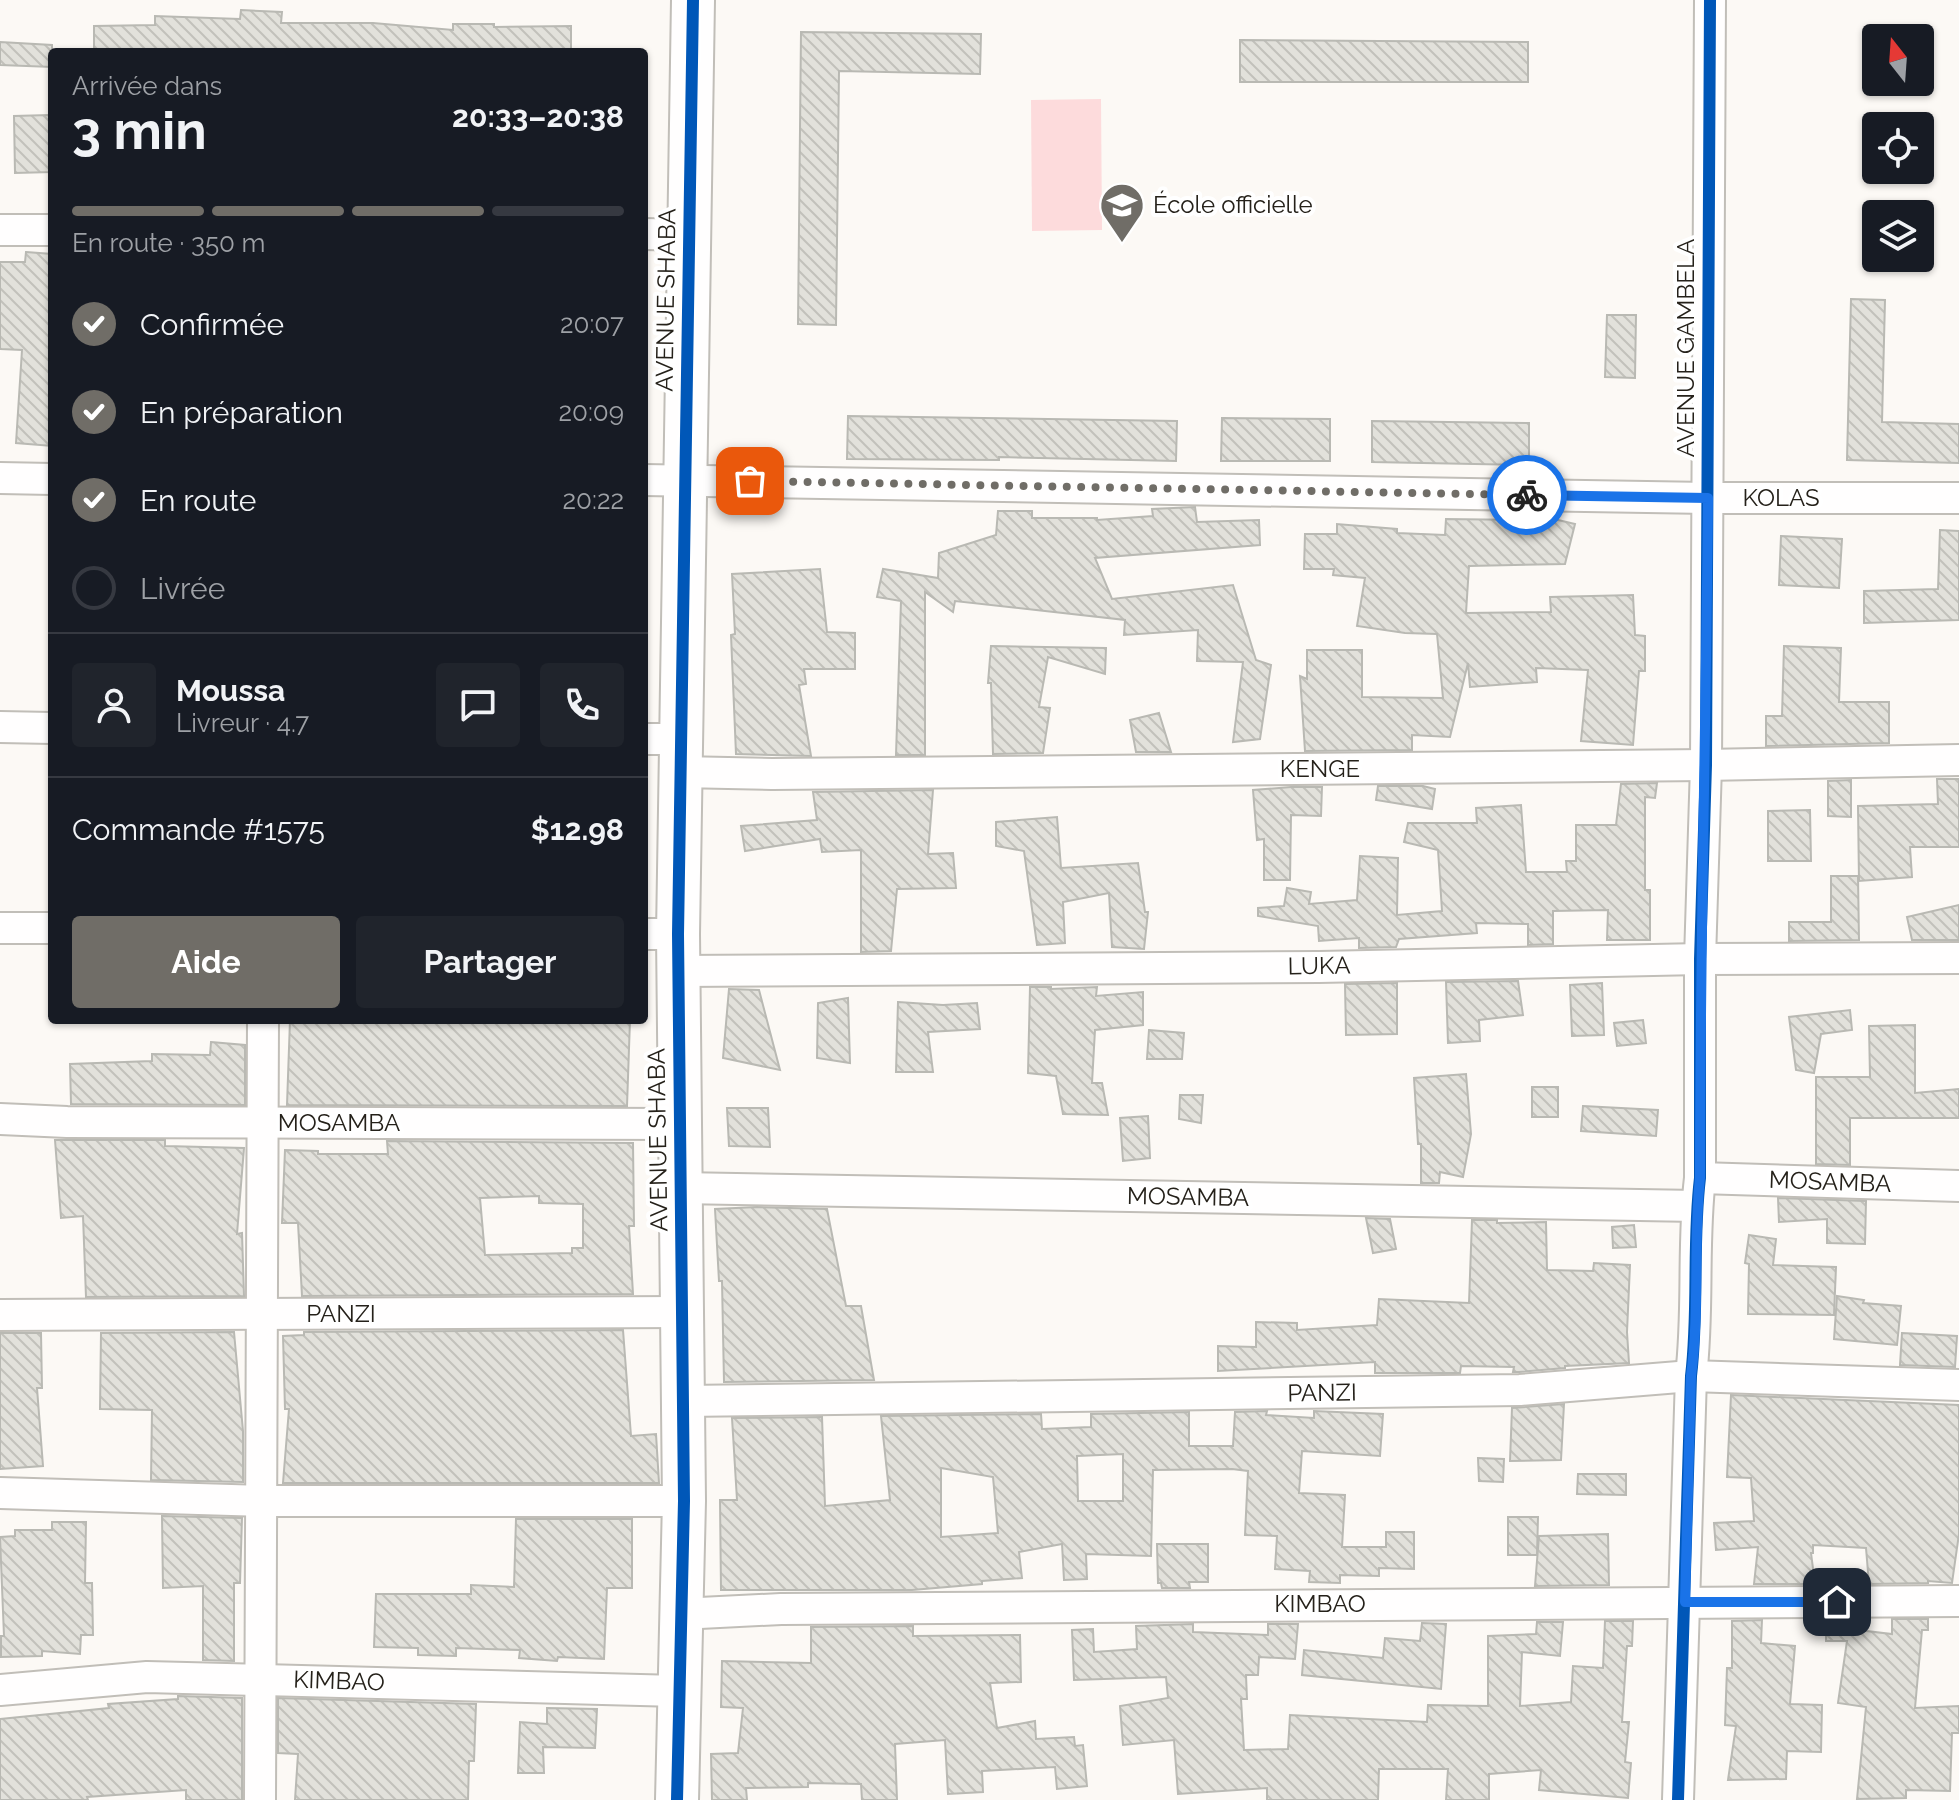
<!DOCTYPE html>
<html lang="fr">
<head>
<meta charset="utf-8">
<style>
	body { margin:0; font-family:Raleway,sans-serif; background:#20242c; color:#f1f3f6; height:100vh; display:flex; flex-direction:column; font-size:30px; white-space:nowrap }
	* { box-sizing:border-box; margin:0 }
	p { font-size:26px; color:#9ea1a6 }
	.icon { flex:none; width:44px; height:44px; fill:none; stroke:currentColor; stroke-width:2; stroke-linecap:round; stroke-linejoin:round }
	.map { position:relative; flex:1; overflow:hidden }
	.sheet { position:absolute; left:48px; top:48px; width:600px; height:976px; display:flex; flex-direction:column; background:#171b24; border-radius:8px; box-shadow:0 2px 6px #0004 }
	.sheet>* { flex:none }
	.needle { width:52px; rotate:343deg }
	.controls { position:absolute; left:1862px; top:24px; display:grid; gap:16px }
	.controls a { display:grid; place-items:center; width:72px; height:72px; border-radius:8px; background:#171b24; box-shadow:0 2px 6px #0004; font-size:40px }
	.pin { position:absolute; display:grid; place-items:center; width:68px; height:68px; color:#fff; margin:-34px; border-radius:16px; box-shadow:0 4px 12px #0006 }
	.courier { position:absolute; display:grid; place-items:center; width:80px; height:80px; margin:-40px; border:6px solid #1a73e8; border-radius:50%; background:#fff; color:#222; box-shadow:0 2px 10px #0007 }
	.headline em { font-style:normal; font-weight:700 }
	.headline div { display:flex; flex-direction:column-reverse }
	.headline { display:flex; align-items:center; justify-content:space-between; height:136px; padding:0 24px }
	h1 { font-size:52px; font-weight:700; line-height:60px }
	.bar { display:grid; grid-template-columns:repeat(4,1fr); gap:12px 8px; align-content:center; height:96px; padding:0 24px }
	.bar i { height:10px; border-radius:6px; background:#363941 }
	.bar .active { background:#706d67 }
	.bar p { grid-column:span 4 }
	.line { display:flex; align-items:center; gap:20px; padding:0 24px; border-top:2px solid #363941 }
	.line div { flex:1 }
	.round { display:grid; place-items:center; flex:none; width:84px; height:84px; border-radius:8px; background:#20242c }
	ol { padding:0 24px; list-style:none }
	li { display:flex; align-items:center; gap:24px; height:88px }
	li p { margin-inline-start:auto }
	li .icon { padding:8px; border-radius:50%; background:#706d67; color:#fff; stroke-width:4 }
	li:last-child { color:#9ea1a6 }
	li i { width:44px; height:44px; border:4px solid #363941; border-radius:50% }
	.primary-button { display:flex; gap:16px; margin-top:auto; padding:16px 24px }
	.primary-button a { flex:1; height:92px; border-radius:8px; background:#706d67; color:#fff; font-size:32px; font-weight:700; line-height:92px; text-align:center }
	.primary-button a+a { background:#20242c; color:#f1f3f6 }
	.map>svg:first-child { display:block }
	.green { fill:#fddbdc }
	.building { fill:url(#building-back-hatch); stroke:#b9b9b3; stroke-width:2; fill-rule:evenodd }
	.lines { fill:none; stroke-linecap:round; stroke-linejoin:round }
	.street-casing { stroke:#c1beb8; stroke-width:34 }
	.secondary-casing { stroke:#c1beb8; stroke-width:46 }
	.street { stroke:#fffefe; stroke-width:30 }
	.secondary { stroke:#fffefe; stroke-width:42 }
	.cycleway-casing { stroke:#fff; stroke-width:17 }
	.cycleway { stroke:#0057b8; stroke-width:12 }
	.done { stroke:#706d67; stroke-width:8; stroke-dasharray:0 14.4 }
	.route { stroke:#1a73e8; stroke-width:10 }
	.labels { text-anchor:middle; stroke-width:8; stroke-linejoin:round; paint-order:stroke }
	.poi-label { font-size:24px; fill:#25211a; stroke:#fff; text-anchor:start }
	.street-label { font-size:24px; fill:#25211a; stroke:#fff }
</style>
</head>
<body>
<div class="map">
<svg width="1959" height="1800" viewBox="0 0 1959 1800">
	<defs>
		<pattern id="building-back-hatch" width="6" height="6" patternUnits="userSpaceOnUse" patternTransform="scale(2)"><rect width="6" height="6" fill="#e2e1db"/><path d="M-1 5l2 2M0 0l6 6M5-1l2 2" fill="none" stroke="#c2c1bb"/></pattern>
	</defs>
	<rect width="100%" height="100%" fill="#fcf9f5"/>
	<polygon class="green" points="1101,99 1102,230 1032,231 1031,100"/>
	<g class="building">
		<polygon points="241,10 282,12 281,23 373,23 453,30 453,24 494,24 494,27 571,26 571,52 94,52 94,26 155,25 155,16 240,19"/>
		<polygon points="801,32 981,34 980,74 839,71 836,325 798,324"/>
		<polygon points="1240,40 1528,42 1528,82 1240,82"/>
		<polygon points="0,42 52,45 52,67 0,65"/>
		<polygon points="49,115 49,118 52,118 52,172 15,173 14,116"/>
		<polygon points="26,252 52,254 49,357 52,357 52,446 16,443 22,350 0,349 0,262 25,262"/>
		<polygon points="1851,299 1885,300 1882,422 1959,424 1959,463 1847,460"/>
		<polygon points="1607,315 1636,315 1635,378 1605,377"/>
		<polygon points="848,416 1177,421 1176,461 999,457 999,460 847,459"/>
		<polygon points="1222,418 1330,419 1330,461 1221,461"/>
		<polygon points="1372,421 1529,423 1529,465 1372,462"/>
		<polygon points="1195,507 1197,522 1259,520 1260,545 1095,558 1112,599 1233,585 1256,660 1271,665 1260,739 1233,742 1243,662 1197,661 1198,630 1124,635 1125,620 955,601 953,612 925,592 925,755 896,755 901,601 877,597 883,569 938,578 939,553 996,535 998,511 1032,511 1032,518 1097,518 1097,520 1153,516 1152,509"/>
		<polygon points="1537,515 1575,524 1565,564 1469,566 1466,613 1551,612 1550,597 1633,595 1635,635 1645,636 1645,671 1639,671 1633,745 1581,741 1588,670 1536,668 1537,682 1470,687 1468,663 1450,737 1412,735 1412,750 1305,751 1300,676 1307,679 1307,650 1362,650 1362,697 1443,698 1437,634 1405,633 1357,626 1365,578 1333,575 1334,569 1304,569 1305,534 1337,534 1337,524 1397,529 1397,533 1445,535 1446,519 1535,520"/>
		<polygon points="1940,530 1959,531 1959,620 1864,623 1864,591 1938,589"/>
		<polygon points="1781,536 1842,539 1839,588 1779,585"/>
		<polygon points="820,569 827,632 855,633 855,669 804,669 806,684 799,685 811,756 736,754 731,635 735,634 732,574"/>
		<polygon points="991,646 1106,648 1105,674 1048,657 1039,707 1050,708 1043,753 993,754 991,683 988,683"/>
		<polygon points="1784,646 1841,648 1839,702 1889,702 1889,743 1766,746 1766,716 1782,716"/>
		<polygon points="1159,713 1171,752 1136,752 1130,720"/>
		<polygon points="1937,779 1959,779 1959,847 1910,847 1912,877 1859,881 1858,806 1938,804"/>
		<polygon points="1851,780 1851,817 1828,816 1828,781"/>
		<polygon points="1657,783 1655,798 1645,797 1645,890 1650,890 1650,940 1607,940 1608,910 1553,911 1553,944 1528,945 1528,924 1476,923 1477,933 1399,939 1396,947 1359,948 1359,938 1319,941 1318,926 1258,916 1258,908 1284,906 1287,888 1311,892 1309,904 1357,900 1360,856 1398,858 1397,915 1442,911 1438,850 1404,842 1408,823 1477,823 1476,808 1521,805 1526,872 1567,872 1566,861 1576,861 1576,825 1616,825 1621,784"/>
		<polygon points="1378,786 1423,786 1435,789 1432,809 1376,800"/>
		<polygon points="1291,787 1322,787 1321,816 1291,815 1290,880 1264,880 1264,839 1257,840 1253,790"/>
		<polygon points="933,790 928,854 953,853 956,888 897,889 891,951 861,952 861,850 822,852 820,839 745,851 741,826 817,820 813,792"/>
		<polygon points="1810,810 1811,861 1768,861 1768,811"/>
		<polygon points="1057,817 1061,868 1138,863 1145,912 1148,912 1144,949 1112,947 1109,893 1063,902 1065,943 1037,945 1024,851 996,846 996,822"/>
		<polygon points="1831,876 1858,876 1859,940 1789,941 1789,922 1831,922"/>
		<polygon points="1959,905 1959,940 1912,940 1907,917"/>
		<polygon points="1518,981 1523,1015 1479,1020 1480,1041 1448,1043 1446,982"/>
		<polygon points="1397,983 1397,1034 1346,1035 1345,984"/>
		<polygon points="1602,983 1604,1035 1572,1036 1570,985"/>
		<polygon points="1030,987 1051,987 1051,989 1097,987 1096,996 1143,992 1143,1025 1095,1030 1092,1083 1102,1083 1108,1115 1063,1114 1056,1076 1028,1073"/>
		<polygon points="729,989 759,990 780,1070 723,1058"/>
		<polygon points="848,998 850,1063 817,1058 818,1003"/>
		<polygon points="898,1002 943,1005 977,1003 980,1029 928,1032 933,1072 896,1072"/>
		<polygon points="1850,1010 1852,1030 1821,1034 1814,1073 1796,1070 1789,1017"/>
		<polygon points="290,1020 630,1020 627,1106 287,1105"/>
		<polygon points="1643,1020 1646,1043 1617,1046 1614,1023"/>
		<polygon points="1915,1025 1915,1093 1959,1089 1959,1118 1850,1118 1850,1165 1816,1164 1816,1077 1870,1077 1869,1026"/>
		<polygon points="1149,1030 1184,1033 1182,1059 1147,1059"/>
		<polygon points="211,1042 245,1045 245,1105 71,1104 70,1064 152,1061 152,1054 210,1055"/>
		<polygon points="1466,1074 1471,1134 1463,1177 1440,1172 1439,1183 1421,1183 1421,1144 1418,1144 1414,1078"/>
		<rect x="1532" y="1087" width="26" height="30"/>
		<polygon points="1180,1095 1203,1095 1201,1123 1179,1119"/>
		<polygon points="1583,1106 1658,1110 1656,1136 1581,1131"/>
		<polygon points="727,1108 768,1108 770,1147 729,1146"/>
		<polygon points="1148,1116 1150,1158 1123,1161 1120,1118"/>
		<polygon points="55,1140 165,1140 165,1146 244,1148 237,1234 242,1233 244,1296 86,1297 83,1216 61,1218"/>
		<path d="M387 1141 633 1143 634 1226H629L633 1294 302 1296 298 1223H282L285 1150 318 1151V1154H388ZM539 1196V1203L583 1204V1248H572V1253L485 1255 480 1198Z"/>
		<polygon points="1778,1198 1866,1201 1865,1244 1827,1243 1827,1219 1779,1222"/>
		<polygon points="757,1207 827,1209 846,1306 861,1306 874,1380 724,1382 722,1281 719,1281 715,1209"/>
		<polygon points="1366,1218 1390,1219 1396,1249 1373,1253"/>
		<polygon points="1472,1220 1497,1220 1497,1223 1546,1222 1547,1270 1593,1271 1594,1263 1630,1265 1627,1332 1629,1363 1565,1366 1565,1368 1519,1372 1513,1372 1514,1367 1461,1366 1460,1373 1375,1373 1375,1362 1218,1371 1218,1346 1256,1347 1256,1322 1297,1323 1297,1330 1377,1325 1379,1299 1469,1303"/>
		<polygon points="1634,1225 1636,1247 1613,1248 1612,1227"/>
		<polygon points="1749,1235 1776,1239 1773,1265 1836,1267 1834,1315 1748,1314 1749,1264 1745,1263"/>
		<polygon points="1837,1296 1864,1300 1863,1303 1901,1306 1897,1345 1834,1339"/>
		<polygon points="623,1330 631,1436 656,1434 659,1483 283,1483 289,1409 285,1409 283,1336 304,1335 304,1332"/>
		<polygon points="234,1332 243,1431 243,1482 151,1480 152,1410 100,1409 101,1333"/>
		<polygon points="0,1333 41,1333 42,1388 37,1388 43,1466 0,1469"/>
		<polygon points="1902,1333 1957,1336 1955,1367 1900,1365"/>
		<polygon points="1731,1395 1959,1405 1959,1534 1952,1583 1928,1581 1928,1583 1869,1584 1866,1548 1813,1545 1813,1553 1811,1553 1815,1584 1754,1584 1758,1547 1716,1550 1714,1523 1754,1521 1751,1478 1727,1477"/>
		<polygon points="1564,1404 1561,1460 1510,1461 1512,1408"/>
		<path d="M1267 1411 1266 1415 1314 1418V1411L1383 1414 1380 1456 1302 1451 1299 1493 1345 1495 1342 1547H1386V1532H1414V1569L1379 1568V1576L1340 1575V1583L1309 1582 1310 1571 1275 1569 1277 1536 1245 1535 1248 1471 1232 1469 1153 1470 1151 1556 1086 1554 1087 1579 1064 1580 1062 1544 1019 1552 1022 1578 982 1581V1584L912 1590H721L720 1500H737L732 1418 822 1417 825 1506 890 1500 881 1416 1041 1414 1042 1429 1091 1427V1414L1189 1412V1446H1233L1235 1412ZM1123 1454V1501H1078L1077 1456ZM941 1468 993 1477 998 1533 941 1537Z"/>
		<polygon points="1478,1458 1504,1459 1503,1482 1479,1481"/>
		<polygon points="1578,1474 1626,1474 1626,1495 1577,1494"/>
		<polygon points="162,1516 242,1518 240,1583 234,1583 234,1661 203,1660 203,1586 163,1588"/>
		<polygon points="1508,1517 1538,1517 1537,1555 1508,1555"/>
		<polygon points="516,1519 632,1519 632,1588 607,1588 604,1659 558,1657 557,1661 519,1658 520,1650 456,1648 456,1656 418,1655 418,1648 374,1647 376,1594 471,1594 471,1585 514,1587"/>
		<polygon points="52,1522 86,1522 85,1583 92,1583 93,1635 81,1635 80,1654 42,1651 42,1656 1,1657 1,1636 4,1636 0,1537 15,1536 15,1530 52,1530"/>
		<polygon points="1608,1534 1609,1585 1535,1586 1539,1536"/>
		<polygon points="1157,1544 1208,1544 1208,1582 1189,1582 1190,1588 1162,1588 1161,1583 1158,1583"/>
		<polygon points="1892,1619 1928,1619 1928,1630 1922,1630 1915,1708 1959,1706 1959,1733 1952,1733 1950,1791 1906,1790 1906,1798 1857,1799 1866,1707 1838,1703 1847,1641 1826,1641 1826,1620 1850,1621 1850,1629 1892,1634"/>
		<polygon points="1762,1620 1761,1643 1795,1646 1790,1704 1822,1705 1821,1752 1787,1751 1786,1779 1728,1780 1736,1726 1725,1725 1727,1668 1732,1668 1732,1621"/>
		<polygon points="1605,1621 1633,1621 1632,1646 1627,1646 1622,1722 1629,1722 1625,1762 1631,1763 1628,1798 1539,1790 1541,1770 1489,1774 1489,1800 1446,1800 1448,1769 1379,1769 1378,1800 1267,1800 1267,1788 1178,1794 1174,1740 1123,1745 1120,1706 1168,1698 1166,1677 1074,1680 1072,1630 1093,1629 1094,1652 1137,1649 1136,1626 1193,1624 1193,1632 1268,1635 1268,1624 1298,1624 1295,1659 1259,1657 1258,1675 1246,1675 1247,1699 1241,1699 1244,1750 1288,1749 1290,1715 1427,1722 1428,1705 1488,1706 1488,1636 1536,1634 1537,1622 1563,1622 1560,1656 1522,1652 1520,1706 1571,1702 1573,1666 1603,1668"/>
		<polygon points="1422,1623 1446,1624 1441,1689 1302,1675 1304,1650 1383,1658 1385,1638 1420,1641"/>
		<polygon points="913,1626 913,1636 1020,1635 1021,1682 990,1683 997,1728 1035,1721 1036,1739 1074,1737 1075,1746 1083,1745 1087,1786 1057,1789 1055,1767 982,1771 983,1792 948,1794 945,1740 895,1744 897,1800 862,1800 861,1784 808,1783 808,1787 746,1788 747,1800 712,1800 711,1754 738,1753 743,1708 721,1707 722,1661 811,1663 811,1627"/>
		<polygon points="178,1696 242,1698 242,1800 186,1800 186,1790 87,1797 88,1800 0,1800 0,1719 109,1708 108,1704 178,1699"/>
		<polygon points="278,1698 476,1704 474,1761 469,1761 468,1800 295,1800 298,1754 278,1753"/>
		<polygon points="547,1708 597,1709 595,1748 543,1747 544,1773 518,1773 520,1722 547,1724"/>
	</g>
	<g class="lines">
		<g class="street-casing">
			<g id="street">
				<polyline points="0,230 52,230"/>
				<polyline points="644,234 689,235"/>
				<polyline points="0,478 52,479"/>
				<polyline points="644,480 1708,498 1959,498"/>
				<polyline points="0,727 52,728"/>
				<polyline points="644,739 682,739"/>
				<polyline points="680,772 772,774 1706,765 1959,760"/>
				<polyline points="0,928 52,928"/>
				<polyline points="644,934 678,934"/>
				<polyline points="678,971 1319,967 1700,959 1959,958"/>
				<polyline points="0,1119 67,1122 678,1124"/>
				<polyline points="1700,1178 1959,1186"/>
				<polyline points="680,1188 1697,1206"/>
				<polyline points="0,1315 682,1312"/>
				<polyline points="684,1401 1520,1390 1691,1376 1959,1385"/>
				<polyline points="0,1493 261,1501 684,1501"/>
				<polyline points="680,1614 781,1609 1959,1601"/>
				<polyline points="0,1690 147,1677 678,1691"/>
				<polyline points="260,1800 263,1020"/>
				<path d="M1678 1800 1691 1376C1699 1310 1692 1244 1700 1178V959L1706 765 1710 0"/>
			</g>
		</g>
		<g class="secondary-casing">
			<polyline id="secondary" points="677,1800 684,1501 678,934 693,0"/>
		</g>
		<use href="#street" class="street"/>
		<use href="#secondary" class="secondary"/>
		<g class="cycleway-casing">
			<g id="cycleway">
				<polyline points="677,1800 684,1501 678,934 693,0"/>
				<path d="M1678 1800 1691 1376C1699 1310 1692 1244 1700 1178V959L1706 765 1710 0"/>
			</g>
		</g>
		<use href="#cycleway" class="cycleway"/>
	</g>
	<g class="lines">
		<polyline class="done" points="750,481 1527,495"/>
		<path class="route" d="M1527 495 1708 498C1706 725 1700 951 1700 1178 1693 1244 1700 1310 1691 1376L1685 1602H1837"/>
	</g>
	<defs>
		<g id="school-pin" transform="scale(2.3)"><path d="M0 17L-7.5 6A9.5 9.5 0 1 1 7.5 6Z" fill="#706d67" stroke="#fff"/><path d="M0-5L7-2L0 1L-7-2ZM-4 1L0 2.5L4 1V4Q0 6-4 4Z" fill="#fff"/></g>
	</defs>
	<g fill-rule="evenodd">
		<use href="#school-pin" x="1122" y="205"/>
	</g>
	<g class="labels">
		<g class="poi-label">
			<text x="1153" y="213">École officielle</text>
		</g>
		<g class="street-label">
			<text transform="translate(666 300) rotate(-89)" y="8">AVENUE SHABA</text>
			<text transform="translate(1686 348) rotate(-90)" y="8">AVENUE GAMBELA</text>
			<text x="1781" y="506">KOLAS</text>
			<text x="1320" y="777">KENGE</text>
			<text transform="translate(1319 966) rotate(-1)" y="8">LUKA</text>
			<text x="339" y="1131">MOSAMBA</text>
			<text transform="translate(658 1140) rotate(-91)" y="8">AVENUE SHABA</text>
			<text transform="translate(1830 1182) rotate(2)" y="8">MOSAMBA</text>
			<text transform="translate(1188 1197) rotate(1)" y="8">MOSAMBA</text>
			<text x="341" y="1322">PANZI</text>
			<text transform="translate(1322 1393) rotate(-1)" y="8">PANZI</text>
			<text x="1320" y="1612">KIMBAO</text>
			<text transform="translate(339 1681) rotate(2)" y="8">KIMBAO</text>
		</g>
	</g>
</svg>
<div class="controls">
<a><svg class="needle" viewBox="-14 -14 28 28"><path d="M0-13l5 13h-10z" fill="#e53935"/><path d="M0 13l5-13h-10z" fill="#9ea1a6"/></svg></a>
<a><svg class="icon" aria-label="locate" viewBox="0 0 24 24"><circle cx="12" cy="12" r="6"/><path d="M12 2v4M12 18v4M2 12h4M18 12h4"/></svg></a>
<a><svg class="icon" aria-label="layers" viewBox="0 0 24 24"><path d="M12 4l9 5-9 5-9-5zM3 14l9 5 9-5"/></svg></a>
</div>
<div class="pin" style="left:750px;top:481px;background:#ea580c"><svg class="icon" aria-label="bag" viewBox="0 0 24 24"><path d="M5 8h14l-1 12H6zM9 8a3 3 0 0 1 6 0"/></svg></div>
<div class="pin" style="left:1837px;top:1602px;background:#1f2937"><svg class="icon" aria-label="home" viewBox="0 0 24 24"><path d="M3 11l9-7 9 7M6 9v11h12V9"/></svg></div>
<div class="courier" style="left:1527px;top:495px"><svg class="icon" aria-label="bike" viewBox="0 0 24 24"><circle cx="6" cy="16" r="4"/><circle cx="18" cy="16" r="4"/><path d="M6 16l4-8h5l3 8M10 8l3 8H6M13 5h3"/></svg></div>
<section class="sheet">
<div class="headline"><div><h1>3 min</h1><p>Arrivée dans</p></div><em>20:33–20:38</em></div>
<div class="bar"><i class="active"></i><i class="active"></i><i class="active"></i><i></i><p>En route · 350 m</p></div>
<ol>
<li><svg class="icon" aria-label="check" viewBox="0 0 24 24"><path d="M5 12l5 5 9-10"/></svg>Confirmée<p>20:07</p></li>
<li><svg class="icon" aria-label="check" viewBox="0 0 24 24"><path d="M5 12l5 5 9-10"/></svg>En préparation<p>20:09</p></li>
<li><svg class="icon" aria-label="check" viewBox="0 0 24 24"><path d="M5 12l5 5 9-10"/></svg>En route<p>20:22</p></li>
<li><i></i>Livrée</li>
</ol>
<div class="line" style="height:144px"><a class="round"><svg class="icon" aria-label="person" viewBox="0 0 24 24"><circle cx="12" cy="8" r="4"/><path d="M4 21q1-7 8-7t8 7"/></svg></a><div><b>Moussa</b><p>Livreur · 4.7</p></div><a class="round"><svg class="icon" aria-label="chat" viewBox="0 0 24 24"><path d="M4 5h16v11H9l-5 4z"/></svg></a><a class="round"><svg class="icon" aria-label="phone" viewBox="0 0 24 24"><path d="M5 4h4l2 5-3 2q2 4 5 5l2-3 5 2v4C11 20 4 13 5 4z"/></svg></a></div>
<div class="line" style="height:104px"><div>Commande #1575</div><b>$12.98</b></div>
<div class="primary-button"><a>Aide</a><a>Partager</a></div>
</section>
</div>
</body>
</html>
